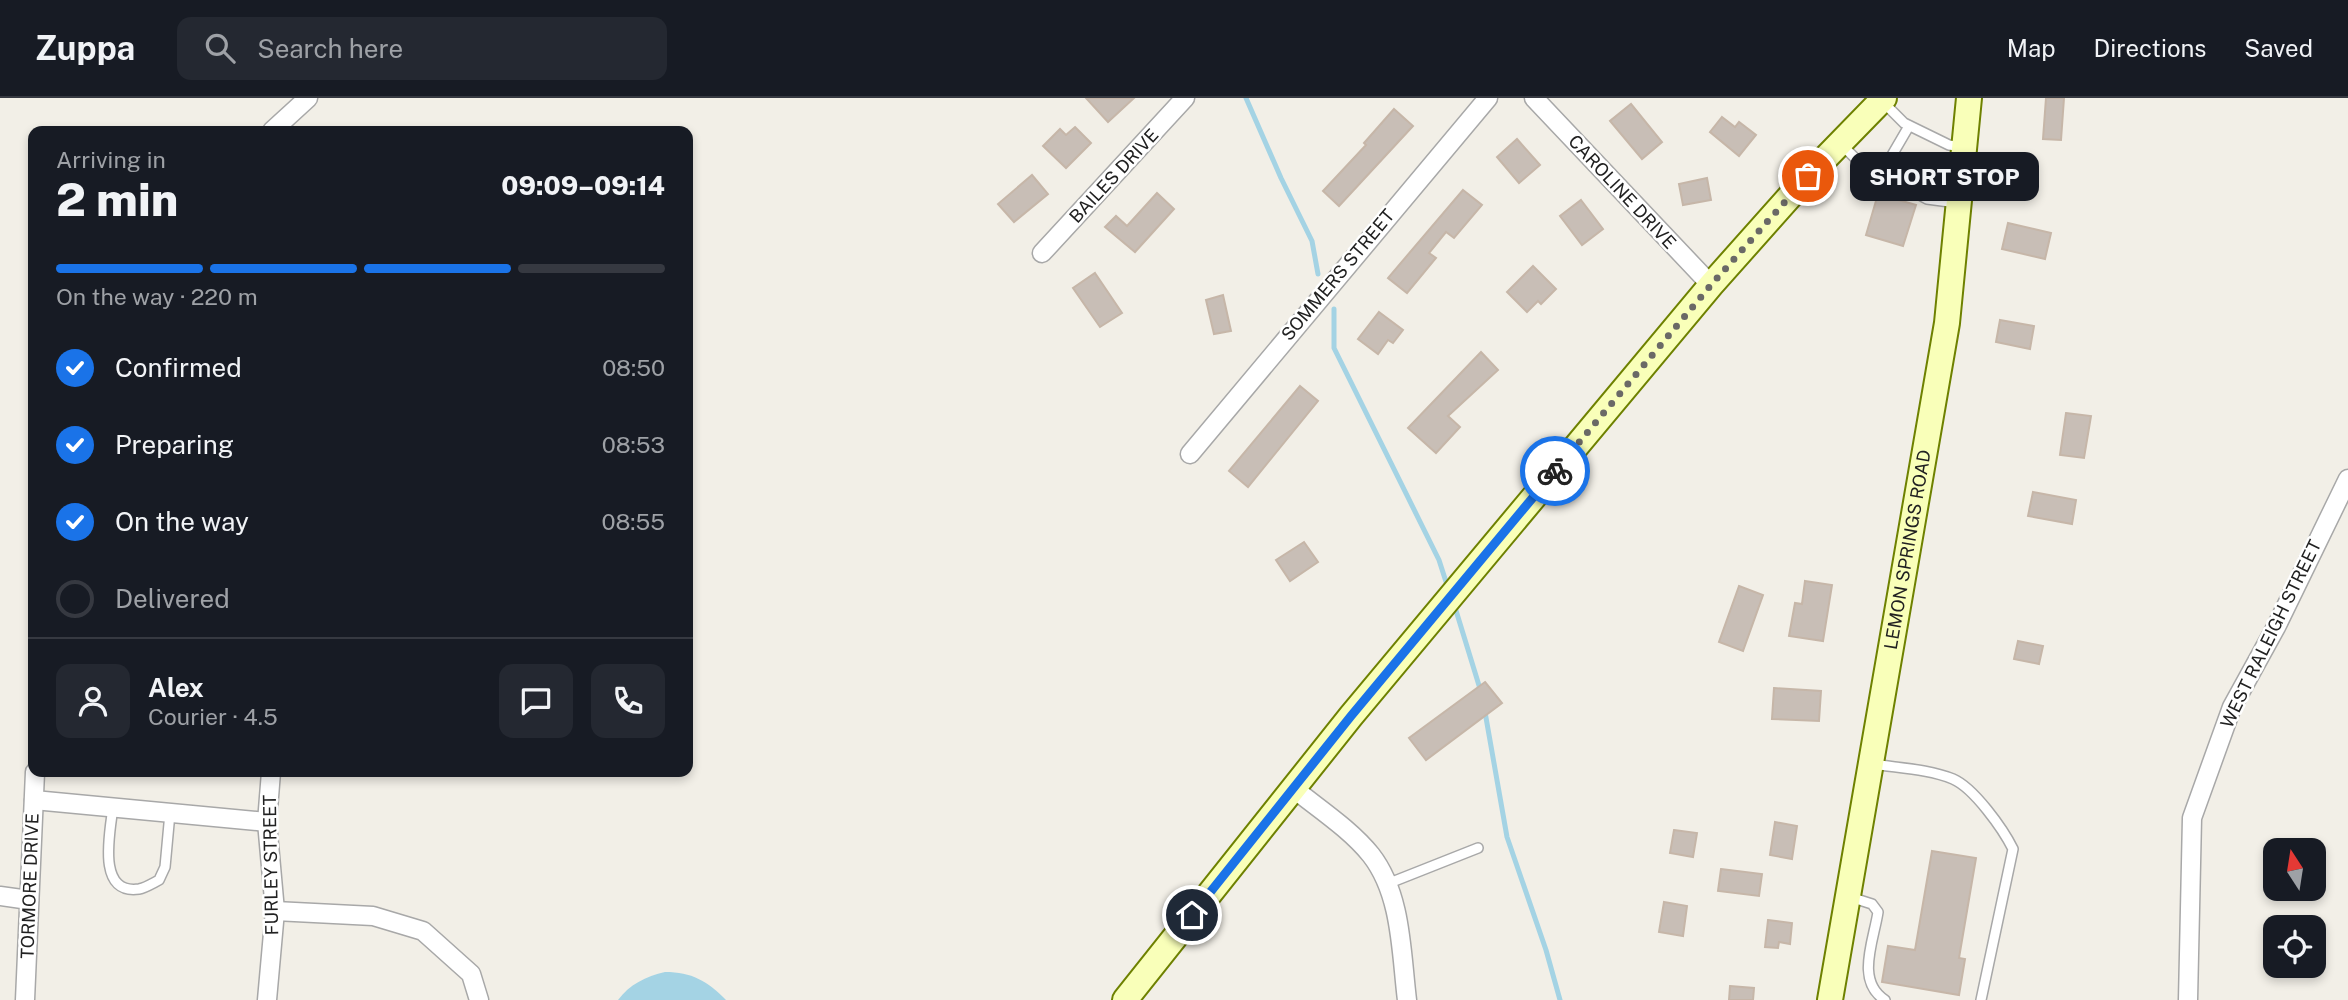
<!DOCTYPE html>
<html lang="en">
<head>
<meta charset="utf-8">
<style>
	body { margin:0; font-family:"Public Sans",sans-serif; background:#242831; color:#f1f3f6; height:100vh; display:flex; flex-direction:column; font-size:26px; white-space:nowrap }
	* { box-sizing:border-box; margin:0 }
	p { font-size:23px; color:#9ea1a6 }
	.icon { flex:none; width:38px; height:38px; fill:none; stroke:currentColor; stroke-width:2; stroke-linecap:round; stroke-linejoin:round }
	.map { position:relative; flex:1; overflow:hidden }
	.panel { position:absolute; left:28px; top:28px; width:665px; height:651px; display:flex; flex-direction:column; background:#171b24; border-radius:14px; box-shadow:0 4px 10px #0003 }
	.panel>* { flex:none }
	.needle { width:46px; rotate:348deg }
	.buttons { position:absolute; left:2263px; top:740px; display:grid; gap:14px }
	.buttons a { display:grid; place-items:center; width:63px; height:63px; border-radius:14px; background:#171b24; box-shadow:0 4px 10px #0003; font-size:35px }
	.pin { position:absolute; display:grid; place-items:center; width:60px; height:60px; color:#fff; margin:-30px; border:4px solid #fff; border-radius:50%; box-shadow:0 2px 7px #0007 }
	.courier { position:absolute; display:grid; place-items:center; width:70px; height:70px; margin:-35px; border:5px solid #1a73e8; border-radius:50%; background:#fff; color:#222; box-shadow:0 2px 9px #0007 }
	.bubble { position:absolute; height:49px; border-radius:14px; background:#171b24; box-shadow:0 4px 10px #0003; font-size:23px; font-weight:800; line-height:49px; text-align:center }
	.summary em { font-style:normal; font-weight:800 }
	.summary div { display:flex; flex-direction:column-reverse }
	.summary { display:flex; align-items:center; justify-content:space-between; height:119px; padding:0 28px }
	h1 { font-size:46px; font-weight:800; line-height:52px }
	.bar { display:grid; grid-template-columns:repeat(4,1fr); gap:10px 7px; align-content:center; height:84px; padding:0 28px }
	.bar i { height:9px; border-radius:5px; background:#363941 }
	.bar .current { background:#1a73e8 }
	.bar p { grid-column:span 4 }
	.line { display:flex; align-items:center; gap:18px; padding:0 28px; border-top:2px solid #363941 }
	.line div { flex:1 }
	.round { display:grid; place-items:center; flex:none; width:74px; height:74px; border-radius:14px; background:#242831 }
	ol { padding:0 28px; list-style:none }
	li { display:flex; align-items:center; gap:21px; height:77px }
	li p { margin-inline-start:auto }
	li .icon { padding:7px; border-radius:50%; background:#1a73e8; color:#fff; stroke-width:4 }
	li:last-child { color:#9ea1a6 }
	li i { width:38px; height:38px; border:4px solid #363941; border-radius:50% }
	header { display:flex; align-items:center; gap:42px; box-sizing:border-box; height:98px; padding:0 35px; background:#171b24; border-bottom:2px solid #363941 }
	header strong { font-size:33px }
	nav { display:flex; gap:38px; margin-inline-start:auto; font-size:24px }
	.search { width:490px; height:63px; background:#242831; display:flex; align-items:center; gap:18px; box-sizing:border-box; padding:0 24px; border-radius:14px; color:#9ea1a6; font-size:26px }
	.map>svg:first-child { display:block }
	.water { fill:#a4d3e4 }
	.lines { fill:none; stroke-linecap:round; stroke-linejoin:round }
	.stream { stroke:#a4d3e4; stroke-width:5 }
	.building { fill:#c8beb6; stroke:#c6b6a8; stroke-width:2 }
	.lane-casing { stroke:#a8a8a8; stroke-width:12 }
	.street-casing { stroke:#a8a8a8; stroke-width:21 }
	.secondary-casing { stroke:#6e8100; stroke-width:28 }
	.lane { stroke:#fff; stroke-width:9 }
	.street { stroke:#fff; stroke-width:18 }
	.secondary { stroke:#f9ffb9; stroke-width:24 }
	.done { stroke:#6a6966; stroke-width:7; stroke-dasharray:0 12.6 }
	.route { stroke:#1a73e8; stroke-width:9 }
	.labels { text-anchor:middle; stroke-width:5; stroke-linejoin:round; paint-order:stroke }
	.street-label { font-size:18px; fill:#212121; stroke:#fff }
</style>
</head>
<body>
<header>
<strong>Zuppa</strong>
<div class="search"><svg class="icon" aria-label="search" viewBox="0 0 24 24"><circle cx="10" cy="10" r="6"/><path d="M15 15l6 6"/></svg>Search here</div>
<nav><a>Map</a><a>Directions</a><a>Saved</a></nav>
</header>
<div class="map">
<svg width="2348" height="902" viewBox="0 0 2348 902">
	<rect width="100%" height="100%" fill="#f2efe7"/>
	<path class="water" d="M665 874C692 874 707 883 726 902H618C629 887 646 878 665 874Z"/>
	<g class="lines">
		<g class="stream">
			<polyline points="1246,0 1281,80 1312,143 1318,176"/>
			<polyline points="1334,211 1334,250 1439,462 1448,490"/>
			<polyline points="1454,506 1481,594"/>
			<polyline points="1485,614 1507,739 1546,852 1560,902"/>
		</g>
	</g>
	<g class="building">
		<polygon points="1086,0 1134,0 1108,24"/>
		<polygon points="2046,0 2064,0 2061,42 2043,41"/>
		<polygon points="1631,6 1662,44 1642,61 1610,23"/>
		<polygon points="1394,11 1413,28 1339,108 1323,93 1366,47 1364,45"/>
		<polygon points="1722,19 1735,29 1739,24 1756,37 1739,58 1710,34"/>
		<polygon points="1075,29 1091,45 1066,70 1043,48 1060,31 1066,37"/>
		<polygon points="1517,41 1540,67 1519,85 1497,59"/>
		<polygon points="1032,77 1048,96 1014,124 998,106"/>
		<polygon points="1707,80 1711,102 1683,107 1679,86"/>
		<polygon points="1463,92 1482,107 1454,140 1446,134 1429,155 1436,160 1407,195 1388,180"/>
		<polygon points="1157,95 1174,111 1135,154 1105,129 1116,118 1127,128"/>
		<polygon points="1878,96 1916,107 1903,148 1866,137"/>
		<polygon points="1581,102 1603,131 1582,147 1560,118"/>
		<polygon points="2008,125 2051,135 2045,161 2002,151"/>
		<polygon points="1533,168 1556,191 1541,206 1538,203 1527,214 1507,194"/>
		<polygon points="1095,175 1122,215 1100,229 1073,190"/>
		<polygon points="1223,197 1231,233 1214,236 1206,202"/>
		<polygon points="1379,214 1403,232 1393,245 1388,242 1378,256 1358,241"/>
		<polygon points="2000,222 2034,228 2030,251 1996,244"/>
		<polygon points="1481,254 1498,272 1448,318 1460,329 1436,355 1408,330"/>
		<polygon points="1300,288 1318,303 1248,389 1229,373"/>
		<polygon points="2066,315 2091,318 2084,360 2060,357"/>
		<polygon points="2033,394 2076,402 2072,426 2028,418"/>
		<polygon points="1304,444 1318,464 1290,483 1276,462"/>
		<polygon points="1805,483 1832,487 1823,543 1789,538 1795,505 1802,506"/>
		<polygon points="1739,488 1763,497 1743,553 1719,544"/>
		<polygon points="2018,543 2043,548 2039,566 2014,561"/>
		<polygon points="1485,584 1502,605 1426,662 1409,640"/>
		<polygon points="1774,590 1821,593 1819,623 1772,621"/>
		<polygon points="1775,724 1797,728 1792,761 1770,757"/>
		<polygon points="1674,732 1697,735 1693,759 1670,755"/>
		<polygon points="1932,753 1976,760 1959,860 1965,861 1959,897 1882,884 1888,848 1915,852"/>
		<polygon points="1721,771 1762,776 1759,798 1718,793"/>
		<polygon points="1664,804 1687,808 1683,838 1659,834"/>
		<polygon points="1768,822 1792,825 1790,846 1779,844 1778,850 1765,849"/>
		<polygon points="1730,888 1754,890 1753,902 1729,902"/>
	</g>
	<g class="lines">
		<g class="lane-casing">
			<g id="lane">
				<polyline points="1883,4 1904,25 1949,47 1963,49"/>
				<polyline points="1841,46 1859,64 1927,101 1957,105"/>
				<polyline points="1881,76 1909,28"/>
				<path d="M1873 666C1898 670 1929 671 1953 681 1974 690 2003 731 2013 751L1981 902"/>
				<path d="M113 709C110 734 96 797 139 791 145 790 153 785 159 782L165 769 170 715"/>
				<polyline points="1387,786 1478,750"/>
				<path d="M1850 799 1872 806 1878 814C1874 842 1855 883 1885 902"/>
			</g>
		</g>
		<g class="street-casing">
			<g id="street">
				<polyline points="1534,0 1711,187"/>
				<polyline points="272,33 308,0"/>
				<polyline points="1042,155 1185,0"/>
				<polyline points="1190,356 1488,0"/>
				<path d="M1293 690C1319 711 1350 731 1371 757 1402 797 1401 854 1407 902"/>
				<polyline points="34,702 267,724"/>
				<polyline points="0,798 29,802"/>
				<polyline points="275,813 373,818 423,833 471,876 479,902"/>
				<polyline points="25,902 35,674"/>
				<polyline points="267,902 275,813 267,724 271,674"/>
				<polyline points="2188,902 2192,720 2232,609 2276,529 2348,381"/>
			</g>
		</g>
		<g class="secondary-casing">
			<g id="secondary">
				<polyline points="1125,902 1351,618 1711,187 1808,78 1884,0"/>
				<path id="s1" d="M1830 902 1947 225 1969 0"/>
			</g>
		</g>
		<use href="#lane" class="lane"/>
		<use href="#street" class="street"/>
		<use href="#secondary" class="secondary"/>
	</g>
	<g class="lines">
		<polyline class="done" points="1555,373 1711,187 1808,78"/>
		<polyline class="route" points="1192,817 1351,618 1555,373"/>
	</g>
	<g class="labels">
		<g class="street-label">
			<text transform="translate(1114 78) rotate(-47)" y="6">BAILES DRIVE</text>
			<text transform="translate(1622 94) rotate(47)" y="6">CAROLINE DRIVE</text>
			<text transform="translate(1338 177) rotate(-50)" y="6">SOMMERS STREET</text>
			<text dy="6" stroke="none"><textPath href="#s1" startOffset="457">LEMON SPRINGS ROAD</textPath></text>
			<text transform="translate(2271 536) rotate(-64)" y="6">WEST RALEIGH STREET</text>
			<text transform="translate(271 767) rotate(-91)" y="6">FURLEY STREET</text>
			<text transform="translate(30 788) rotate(-88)" y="6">TORMORE DRIVE</text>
		</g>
	</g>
</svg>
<div class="buttons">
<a><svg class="needle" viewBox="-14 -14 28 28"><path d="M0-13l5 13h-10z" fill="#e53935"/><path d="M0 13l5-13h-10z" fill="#9ea1a6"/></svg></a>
<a><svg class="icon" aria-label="locate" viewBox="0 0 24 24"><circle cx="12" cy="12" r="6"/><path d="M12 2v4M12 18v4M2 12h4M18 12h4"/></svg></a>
</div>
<div class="pin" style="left:1808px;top:78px;background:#ea580c"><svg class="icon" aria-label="bag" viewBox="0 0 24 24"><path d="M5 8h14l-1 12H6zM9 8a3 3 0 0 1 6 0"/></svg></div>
<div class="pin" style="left:1192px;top:817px;background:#1f2937"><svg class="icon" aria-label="home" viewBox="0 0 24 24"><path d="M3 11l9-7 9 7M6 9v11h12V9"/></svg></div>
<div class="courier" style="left:1555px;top:373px"><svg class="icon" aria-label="bike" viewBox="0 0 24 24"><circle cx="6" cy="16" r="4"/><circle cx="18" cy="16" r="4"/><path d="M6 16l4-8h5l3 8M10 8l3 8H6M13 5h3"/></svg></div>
<div class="bubble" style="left:1850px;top:54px;width:189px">SHORT STOP</div>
<section class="panel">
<div class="summary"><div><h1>2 min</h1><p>Arriving in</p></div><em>09:09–09:14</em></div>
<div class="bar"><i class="current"></i><i class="current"></i><i class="current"></i><i></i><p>On the way · 220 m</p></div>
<ol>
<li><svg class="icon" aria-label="check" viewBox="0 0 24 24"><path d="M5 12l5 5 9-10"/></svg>Confirmed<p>08:50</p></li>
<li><svg class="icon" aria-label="check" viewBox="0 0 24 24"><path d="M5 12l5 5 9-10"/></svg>Preparing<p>08:53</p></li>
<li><svg class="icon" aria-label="check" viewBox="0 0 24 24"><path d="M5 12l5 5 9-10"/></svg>On the way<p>08:55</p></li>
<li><i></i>Delivered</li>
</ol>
<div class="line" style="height:126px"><a class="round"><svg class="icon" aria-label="person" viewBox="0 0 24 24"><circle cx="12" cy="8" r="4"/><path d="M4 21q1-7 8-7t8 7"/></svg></a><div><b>Alex</b><p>Courier · 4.5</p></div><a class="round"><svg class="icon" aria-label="chat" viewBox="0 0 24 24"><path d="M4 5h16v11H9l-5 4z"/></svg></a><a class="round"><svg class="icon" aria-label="phone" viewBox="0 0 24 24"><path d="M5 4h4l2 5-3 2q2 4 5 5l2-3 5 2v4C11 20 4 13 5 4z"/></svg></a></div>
</section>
</div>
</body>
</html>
